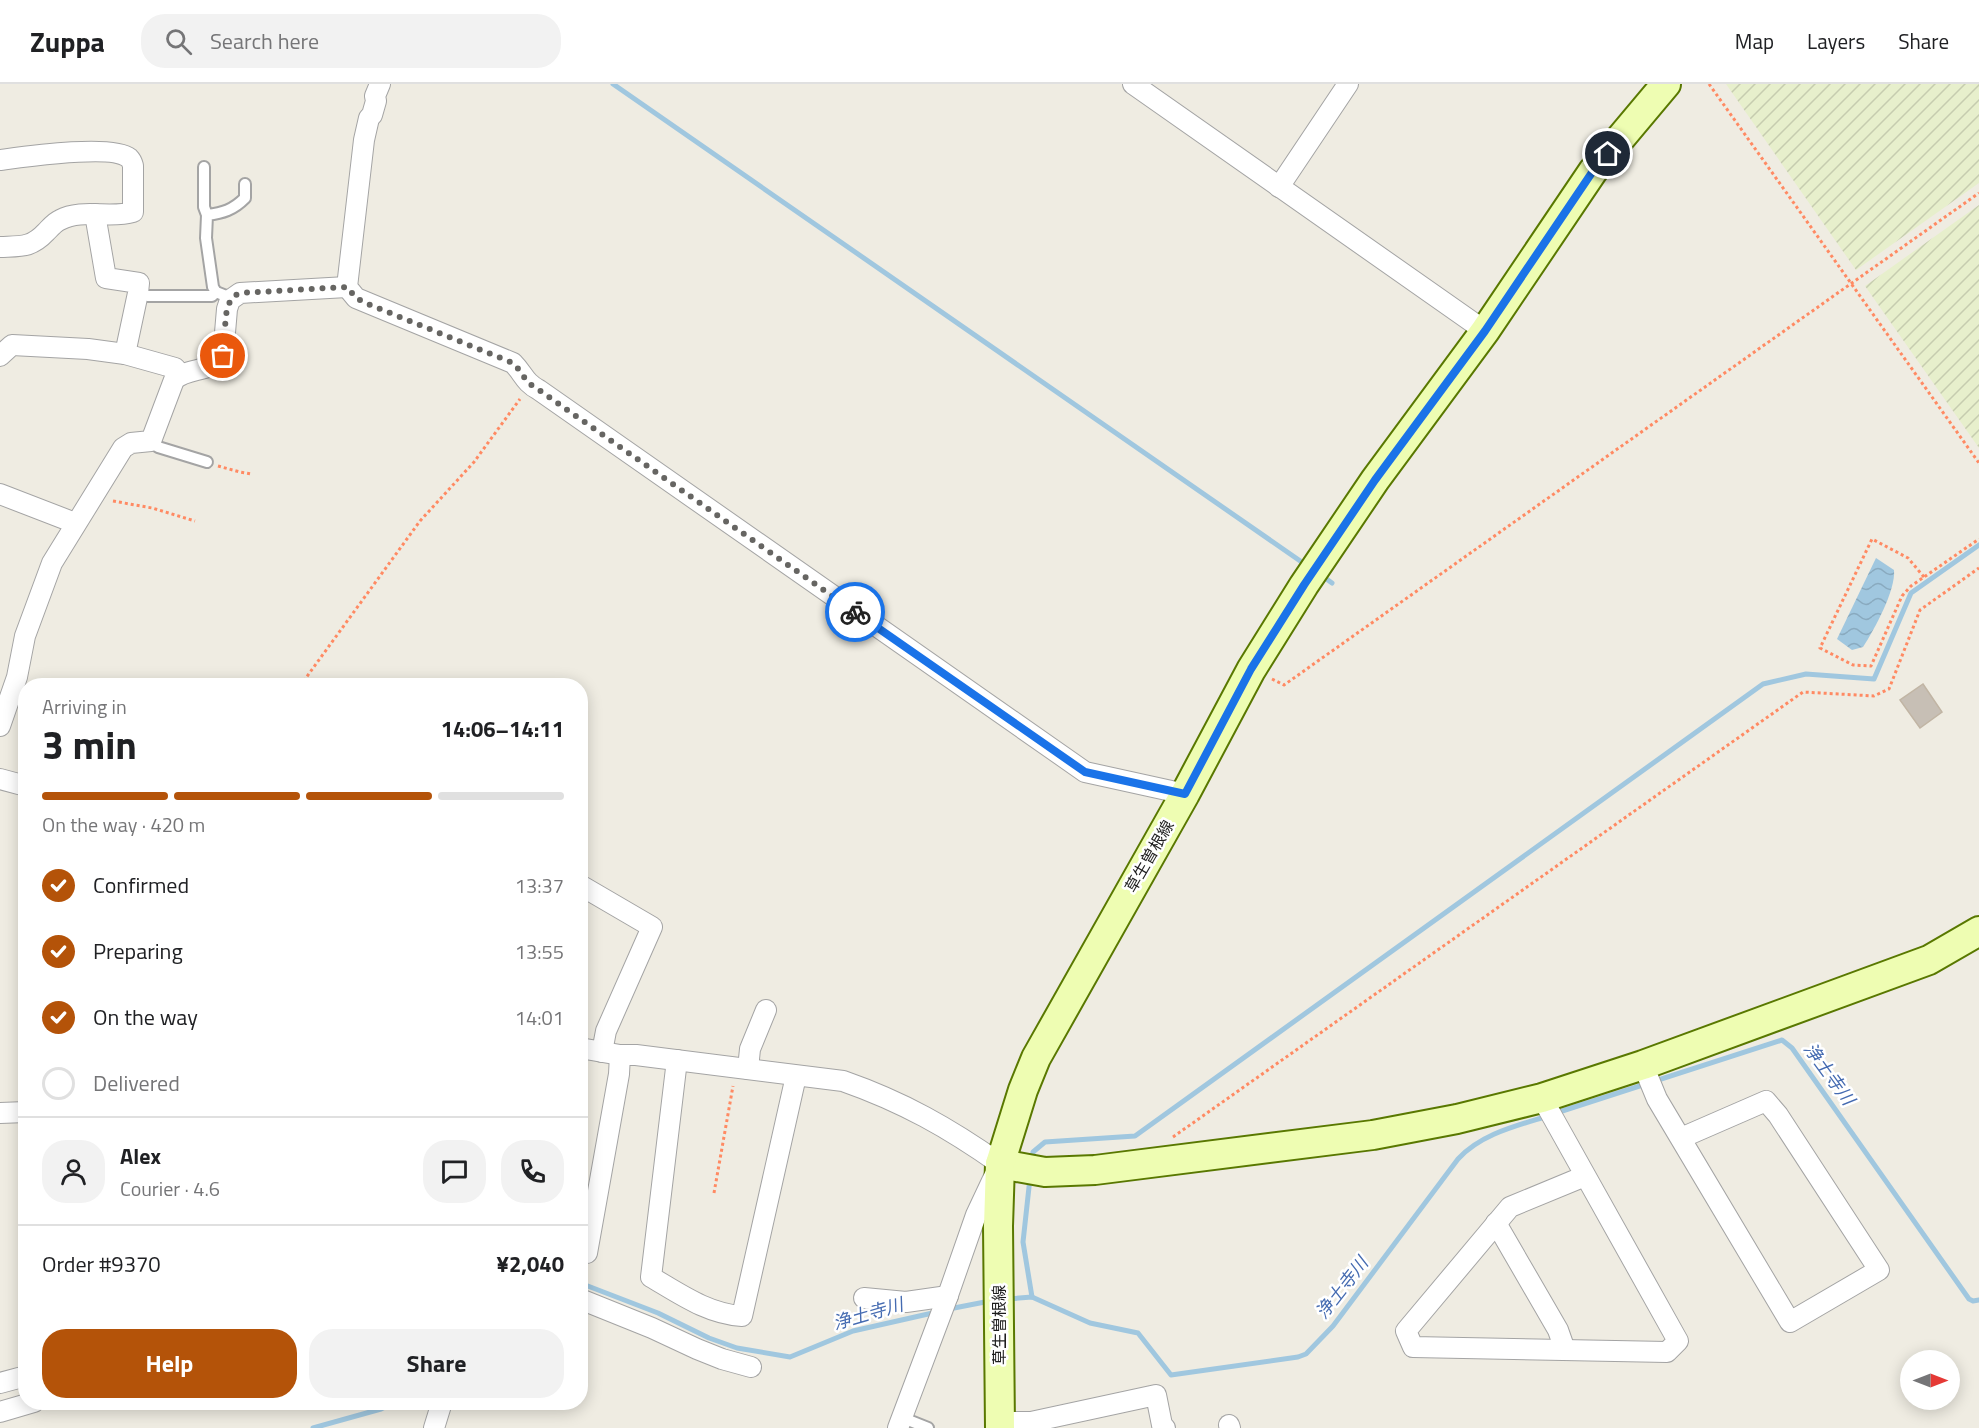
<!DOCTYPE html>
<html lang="en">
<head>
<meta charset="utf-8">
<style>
	body { margin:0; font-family:"Titillium Web","Noto Sans JP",sans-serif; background:#f2f2f2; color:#202124; height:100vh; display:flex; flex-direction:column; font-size:22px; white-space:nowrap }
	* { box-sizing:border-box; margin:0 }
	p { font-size:20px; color:#757577 }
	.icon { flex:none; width:33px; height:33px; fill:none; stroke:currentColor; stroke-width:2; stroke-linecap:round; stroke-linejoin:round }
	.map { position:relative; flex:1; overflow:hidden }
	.panel { position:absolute; left:18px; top:594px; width:570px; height:732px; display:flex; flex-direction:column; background:#fff; border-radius:24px; box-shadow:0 3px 15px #0003 }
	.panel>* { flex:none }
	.needle { width:39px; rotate:90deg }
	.controls { position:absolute; left:1900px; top:1266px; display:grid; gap:12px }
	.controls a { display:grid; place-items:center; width:60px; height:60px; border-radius:50%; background:#fff; box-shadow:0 3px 15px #0003; font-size:30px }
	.pin { position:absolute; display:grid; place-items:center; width:51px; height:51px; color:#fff; margin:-26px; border:3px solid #fff; border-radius:50%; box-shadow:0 2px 6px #0007 }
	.courier { position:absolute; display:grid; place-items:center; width:60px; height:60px; margin:-30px; border:4px solid #1a73e8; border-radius:50%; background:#fff; color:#222; box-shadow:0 2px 8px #0007 }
	.headline em { font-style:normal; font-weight:700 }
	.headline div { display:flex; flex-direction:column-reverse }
	.headline { display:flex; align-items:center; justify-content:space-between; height:102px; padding:0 24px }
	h1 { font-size:39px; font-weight:700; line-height:45px }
	.bar { display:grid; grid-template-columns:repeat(4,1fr); gap:9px 6px; align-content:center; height:72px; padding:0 24px }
	.bar i { height:8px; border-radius:4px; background:#e0e0e0 }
	.bar .current { background:#b45309 }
	.bar p { grid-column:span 4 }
	.line { display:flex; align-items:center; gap:15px; padding:0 24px; border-top:2px solid #e0e0e0 }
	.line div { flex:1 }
	.round { display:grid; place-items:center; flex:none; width:63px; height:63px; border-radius:24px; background:#f2f2f2 }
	ol { padding:0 24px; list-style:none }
	li { display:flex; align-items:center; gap:18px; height:66px }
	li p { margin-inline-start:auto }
	li .icon { padding:6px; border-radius:50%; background:#b45309; color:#fff; stroke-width:4 }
	li:last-child { color:#757577 }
	li i { width:33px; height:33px; border:3px solid #e0e0e0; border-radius:50% }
	.button { display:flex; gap:12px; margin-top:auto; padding:12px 24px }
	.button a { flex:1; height:69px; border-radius:24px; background:#b45309; color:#fff; font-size:24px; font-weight:700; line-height:69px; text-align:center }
	.button a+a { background:#f2f2f2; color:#202124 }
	header { display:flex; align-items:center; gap:36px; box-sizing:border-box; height:84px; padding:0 30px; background:#fff; border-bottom:2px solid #e0e0e0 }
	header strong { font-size:28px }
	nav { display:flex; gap:33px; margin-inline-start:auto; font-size:21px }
	.search { width:420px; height:54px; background:#f2f2f2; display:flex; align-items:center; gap:15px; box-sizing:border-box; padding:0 21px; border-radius:24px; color:#757577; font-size:22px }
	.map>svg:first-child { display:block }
	.farmland { fill:url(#farmland-furrows) }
	.water { fill:url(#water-waves) }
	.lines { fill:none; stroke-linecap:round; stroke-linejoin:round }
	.stream { stroke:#a0c7df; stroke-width:5 }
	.building { fill:#c7bfb5; stroke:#c1b5a4; stroke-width:1.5 }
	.lane-casing { stroke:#a4a4a4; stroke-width:14 }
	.street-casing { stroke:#a4a4a4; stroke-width:22 }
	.secondary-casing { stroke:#597800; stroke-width:32 }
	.path { stroke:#ff8a63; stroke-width:3; stroke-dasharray:3 3; stroke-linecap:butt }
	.lane { stroke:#fff; stroke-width:10 }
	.street { stroke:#fff; stroke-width:20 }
	.secondary { stroke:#eefdb2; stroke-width:28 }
	.done { stroke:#666562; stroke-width:6; stroke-dasharray:0 10.8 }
	.route { stroke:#1a73e8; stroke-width:8 }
	.labels { text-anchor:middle; stroke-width:5; stroke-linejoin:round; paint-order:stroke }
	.street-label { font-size:16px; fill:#1d1d1d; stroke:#fff }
	.water-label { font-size:18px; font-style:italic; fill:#456bb1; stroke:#fff }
</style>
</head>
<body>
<header>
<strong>Zuppa</strong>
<div class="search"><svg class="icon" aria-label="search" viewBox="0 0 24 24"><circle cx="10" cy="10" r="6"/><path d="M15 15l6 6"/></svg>Search here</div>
<nav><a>Map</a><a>Layers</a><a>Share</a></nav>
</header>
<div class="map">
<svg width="1979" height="1344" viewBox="0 0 1979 1344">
	<defs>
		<pattern id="farmland-furrows" width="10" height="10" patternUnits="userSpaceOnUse" patternTransform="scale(1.5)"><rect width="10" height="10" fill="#e7efcc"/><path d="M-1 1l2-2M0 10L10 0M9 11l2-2" fill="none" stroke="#c6ccaf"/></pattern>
		<pattern id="water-waves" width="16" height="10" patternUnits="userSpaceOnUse" patternTransform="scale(1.5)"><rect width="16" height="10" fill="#a0c7df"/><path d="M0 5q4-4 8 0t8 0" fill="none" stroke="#89aabf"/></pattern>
	</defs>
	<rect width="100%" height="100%" fill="#efece2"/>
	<g class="farmland">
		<polygon points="1726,0 1979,0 1979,99 1856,186"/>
		<polygon points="1979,121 1979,364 1865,202"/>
	</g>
	<path class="water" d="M1876 474 1894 486C1896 506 1874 546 1863 563L1852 566 1837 555Z"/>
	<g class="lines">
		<g class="stream">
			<polyline points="613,0 1306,481"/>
			<polyline points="1321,491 1332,499"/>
			<polyline points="1556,1029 1782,956 1792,964 1969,1215 1973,1217 1979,1216"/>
			<polyline points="1032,1076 1033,1068 1045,1058 1135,1052 1763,600 1806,590 1874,595 1911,509 1979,461"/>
			<polyline points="1030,1094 1023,1158 1032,1213"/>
			<polyline points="580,1199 658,1229 709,1254 737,1264 790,1273 853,1247 937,1228"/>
			<path d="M1008 1215 1032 1213 1090 1239 1138 1249 1171 1291 1298 1273 1306 1270 1333 1242 1458 1075C1481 1050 1516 1042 1548 1032"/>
			<polyline points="949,1225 990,1217"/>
			<polyline points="313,1344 381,1325 394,1318"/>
		</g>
	</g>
	<polygon class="building" points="1923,600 1942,628 1920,644 1900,616"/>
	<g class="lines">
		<g class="lane-casing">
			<g id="lane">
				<polyline points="204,83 204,123 207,131"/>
				<polyline points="138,209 148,212 212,212 216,208"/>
				<path d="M231 214 216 208 213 203 206 154 207 131C223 129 233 126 245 114V100"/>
				<polyline points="151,357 158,363 207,378"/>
				<polyline points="903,1334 928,1344"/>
			</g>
		</g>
		<g class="street-casing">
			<g id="street">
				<path d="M380 0 375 12 376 17 372 31 369 34 364 56 347 203 356 214 513 279C524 290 524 298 539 306L1085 688 1185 710"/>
				<polyline points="1133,0 1485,247"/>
				<path d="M0 76C23 73 112 60 129 74 132 77 132 78 133 82V128C110 135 82 124 60 136 55 138 50 144 46 148 31 164 21 162 0 163"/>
				<polyline points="1279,103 1348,0"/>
				<polyline points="95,130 106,194 139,199 138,209 125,270"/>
				<polyline points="0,272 12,261 88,265 125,270 175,284 180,290"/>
				<polyline points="0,410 75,439"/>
				<path d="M0 642 17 593 25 552 52 479 123 364 131 359 151 357 174 296C187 283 212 289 223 272L227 225 230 216 240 209 347 203"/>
				<polyline points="0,695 26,702"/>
				<polyline points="580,801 652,843 606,947 602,968"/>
				<path d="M580 964 620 971H636L843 997C903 1018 949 1044 1000 1080L976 1131 947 1214 898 1344"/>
				<path d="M677 976 651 1193C680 1210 708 1230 742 1232L796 992"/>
				<polyline points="1643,981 1657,1015 1790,1238 1879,1186 1778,1031 1766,1017 1681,1054"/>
				<polyline points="748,985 750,965 766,926"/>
				<polyline points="1542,1014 1678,1257 1667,1268 1413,1263 1406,1247 1510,1123 1585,1092"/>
				<polyline points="0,1029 26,1028"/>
				<polyline points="1496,1139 1558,1246 1565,1266"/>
				<polyline points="580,1167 587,1169 619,990 620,971"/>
				<polyline points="864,1214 906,1218 948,1212"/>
				<polyline points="580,1215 652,1244 697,1265 722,1275 751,1283"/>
				<polyline points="0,1299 26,1292"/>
				<polyline points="0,1328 34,1318"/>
				<polyline points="1000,1338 1031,1338 1156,1311 1162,1341 1165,1344"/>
				<polyline points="1229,1341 1230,1344"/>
				<polyline points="434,1344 442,1318"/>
			</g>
		</g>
		<g class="secondary-casing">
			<g id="secondary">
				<polyline points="1000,1080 1045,1088 1095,1086 1373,1051 1457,1035 1542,1014 1643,981 1929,876 1979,847"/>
				<polyline points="1000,1344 998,1142 1000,1080 1023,1006 1036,974 1185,710 1251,586 1304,501 1375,396 1485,247 1593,87 1666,0"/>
			</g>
		</g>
		<g class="path">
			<polyline points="1709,0 1979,379"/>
			<polyline points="218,382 240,388 251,390"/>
			<polyline points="113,417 152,424 195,437"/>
			<polyline points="1924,493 1908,474 1872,455 1820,564 1853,581 1871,582 1902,512 1911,502 1979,455"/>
			<polyline points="1272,595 1284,601 1979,109"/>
			<polyline points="300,602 420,437 474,378 520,315"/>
			<polyline points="1173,1053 1803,608 1874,612 1889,605 1920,526 1979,484"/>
			<polyline points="714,1109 733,1002"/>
		</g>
		<use href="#lane" class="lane"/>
		<use href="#street" class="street"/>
		<use href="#secondary" class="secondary"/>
	</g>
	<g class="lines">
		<path class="done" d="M223 272C228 254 219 216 240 209L347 203 356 214 368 220 513 279C524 290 524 298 539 306L855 528"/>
		<polyline class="route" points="855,528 1085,688 1185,710 1251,585 1304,501 1375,396 1485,247 1593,87 1608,70"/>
	</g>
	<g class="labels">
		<g class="street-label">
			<text transform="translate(1149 772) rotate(-60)" y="6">草生曽根線</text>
			<text transform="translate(999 1241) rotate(-90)" y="6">草生曽根線</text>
		</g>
		<g class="water-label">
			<text transform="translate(1829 990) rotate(54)" y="6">浄土寺川</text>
			<text transform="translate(1342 1204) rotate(-52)" y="6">浄土寺川</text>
			<text transform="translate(868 1230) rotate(-16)" y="6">浄土寺川</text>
		</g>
	</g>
</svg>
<div class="controls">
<a><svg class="needle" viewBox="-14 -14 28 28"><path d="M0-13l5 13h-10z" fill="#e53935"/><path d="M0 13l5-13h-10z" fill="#757577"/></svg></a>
</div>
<div class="pin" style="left:223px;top:272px;background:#ea580c"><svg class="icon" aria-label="bag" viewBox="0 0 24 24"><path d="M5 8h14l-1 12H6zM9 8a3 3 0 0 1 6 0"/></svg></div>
<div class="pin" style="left:1608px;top:70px;background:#1f2937"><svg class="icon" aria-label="home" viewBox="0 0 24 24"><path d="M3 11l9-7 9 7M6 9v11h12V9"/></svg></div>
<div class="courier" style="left:855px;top:528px"><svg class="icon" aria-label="bike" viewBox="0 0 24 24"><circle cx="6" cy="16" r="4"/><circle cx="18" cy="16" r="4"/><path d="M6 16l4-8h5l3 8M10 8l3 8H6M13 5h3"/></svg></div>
<section class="panel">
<div class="headline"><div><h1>3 min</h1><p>Arriving in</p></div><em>14:06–14:11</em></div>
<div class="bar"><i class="current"></i><i class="current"></i><i class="current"></i><i></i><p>On the way · 420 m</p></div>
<ol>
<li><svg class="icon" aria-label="check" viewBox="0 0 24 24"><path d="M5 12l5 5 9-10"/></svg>Confirmed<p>13:37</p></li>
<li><svg class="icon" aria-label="check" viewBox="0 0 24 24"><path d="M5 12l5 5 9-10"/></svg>Preparing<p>13:55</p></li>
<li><svg class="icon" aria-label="check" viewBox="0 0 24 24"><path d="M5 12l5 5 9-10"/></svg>On the way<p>14:01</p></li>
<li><i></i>Delivered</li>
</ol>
<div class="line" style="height:108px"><a class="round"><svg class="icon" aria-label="person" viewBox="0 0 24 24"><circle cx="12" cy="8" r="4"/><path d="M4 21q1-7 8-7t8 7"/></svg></a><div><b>Alex</b><p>Courier · 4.6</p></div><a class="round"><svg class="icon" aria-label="chat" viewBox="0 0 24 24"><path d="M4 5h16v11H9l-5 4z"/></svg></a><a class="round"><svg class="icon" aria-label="phone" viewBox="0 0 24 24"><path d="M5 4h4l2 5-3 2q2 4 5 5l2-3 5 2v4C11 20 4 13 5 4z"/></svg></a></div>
<div class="line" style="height:78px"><div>Order #9370</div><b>¥2,040</b></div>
<div class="button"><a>Help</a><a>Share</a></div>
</section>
</div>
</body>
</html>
